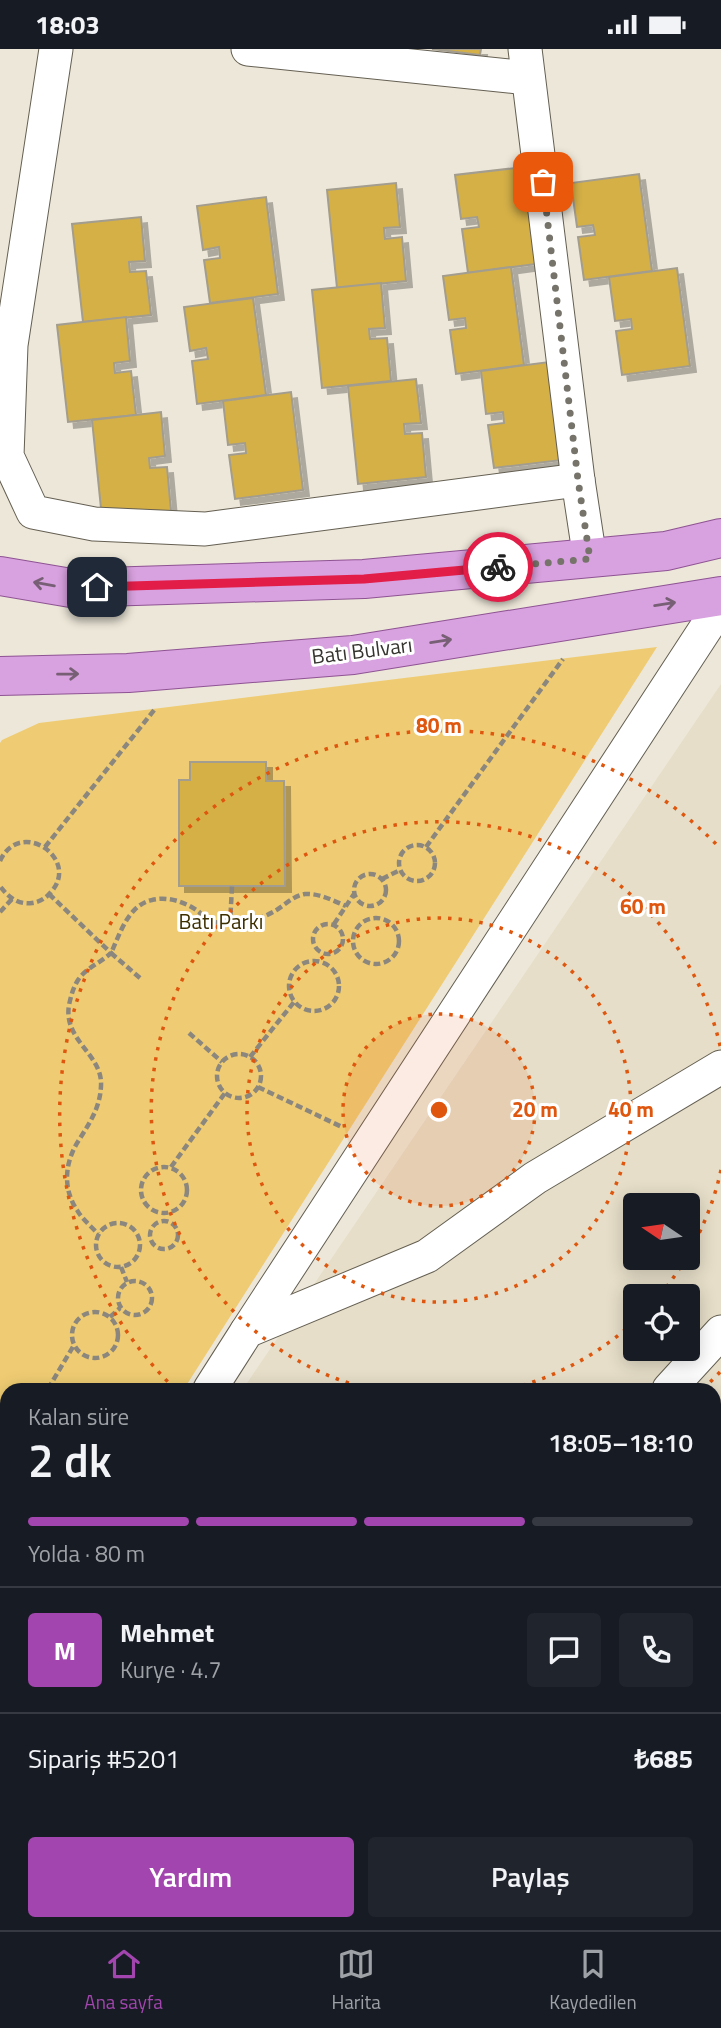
<!DOCTYPE html>
<html lang="tr">
<head>
<meta charset="utf-8">
<style>
	body { margin:0; font-family:"Titillium Web",sans-serif; background:#20242c; color:#f1f3f6; height:100vh; display:flex; flex-direction:column; font-size:26px; white-space:nowrap }
	* { box-sizing:border-box; margin:0 }
	p { font-size:23px; color:#9ea1a6 }
	.icon { flex:none; width:38px; height:38px; fill:none; stroke:currentColor; stroke-width:2; stroke-linecap:round; stroke-linejoin:round }
	.map { position:relative; flex:1; overflow:hidden }
	.side { position:absolute; left:0px; top:1334px; width:721px; height:548px; display:flex; flex-direction:column; background:#171b24; border-radius:21px 21px 0 0; box-shadow:0 4px 18px #0003 }
	.side>* { flex:none }
	.needle { width:46px; rotate:283deg }
	.buttons { position:absolute; left:623px; top:1144px; display:grid; gap:14px }
	.buttons a { display:grid; place-items:center; width:77px; height:77px; border-radius:7px; background:#171b24; box-shadow:0 4px 18px #0003; font-size:35px }
	.pin { position:absolute; display:grid; place-items:center; width:60px; height:60px; color:#fff; margin:-30px; border-radius:14px; box-shadow:0 4px 10px #0006 }
	.courier { position:absolute; display:grid; place-items:center; width:70px; height:70px; margin:-35px; border:5px solid #e11d48; border-radius:50%; background:#fff; color:#222; box-shadow:0 2px 9px #0007 }
	.headline em { font-style:normal; font-weight:600 }
	.headline div { display:flex; flex-direction:column-reverse }
	.headline { display:flex; align-items:center; justify-content:space-between; height:119px; padding:0 28px }
	h1 { font-size:46px; font-weight:600; line-height:52px }
	.bar { display:grid; grid-template-columns:repeat(4,1fr); gap:10px 7px; align-content:center; height:84px; padding:0 28px }
	.bar i { height:9px; border-radius:5px; background:#363941 }
	.bar .on { background:#a245ae }
	.bar p { grid-column:span 4 }
	.line { display:flex; align-items:center; gap:18px; padding:0 28px; border-top:2px solid #363941 }
	.line div { flex:1 }
	.round { display:grid; place-items:center; flex:none; width:74px; height:74px; border-radius:7px; background:#20242c }
	.cta { display:flex; gap:14px; margin-top:auto; padding:14px 28px }
	.cta a { flex:1; height:80px; border-radius:7px; background:#a245ae; color:#fff; font-size:28px; font-weight:600; line-height:80px; text-align:center }
	.cta a+a { background:#20242c; color:#f1f3f6 }
	.status { display:flex; justify-content:space-between; align-items:center; height:49px; padding:0 35px; background:#171b24; direction:ltr }
	.status svg { height:19px; fill:currentColor }
	.dock { display:flex; justify-content:space-around; align-items:center; height:98px; border-top:2px solid #363941; background:#171b24; font-size:19px; color:#9ea1a6 }
	.dock a { display:grid; justify-items:center; gap:4px }
	.dock .on { color:#a245ae }
	.map>svg:first-child { display:block }
	.built { fill:#e6dec8; fill-rule:evenodd }
	.green { fill:#efcc73 }
	.building { fill:#d5b047; stroke:#a29d8f; stroke-width:2; filter:url(#shadow) }
	.lines { fill:none; stroke-linecap:round; stroke-linejoin:round }
	.minor-casing { stroke:#645f52; stroke-width:35 }
	.major-casing { stroke:#8e5393; stroke-width:40 }
	.path { stroke:#8b877e; stroke-width:4.5; stroke-dasharray:7 3.5; stroke-linecap:butt }
	.minor { stroke:#fff; stroke-width:33 }
	.major { stroke:#d8a1df; stroke-width:38 }
	.oneway { stroke:#776075 }
	.done { stroke:#76736a; stroke-width:7; stroke-dasharray:0 12.6 }
	.route { stroke:#e11d48; stroke-width:9 }
	.ring { fill:none; stroke:#df570e; stroke-width:3.5; stroke-dasharray:3.5 7 }
	.labels { text-anchor:middle; stroke-width:6; stroke-linejoin:round; paint-order:stroke }
	.street-label { font-size:21px; fill:#36342f; stroke:#fff }
	.park-label { font-size:21px; fill:#3e2f01; stroke:#fff }
	.centre { fill:#df570e; stroke:#fff; stroke-width:3.5 }
	.ring-label { font-size:21px; text-anchor:middle; font-weight:bold; fill:#df570e; stroke:#fff; stroke-width:6; stroke-linejoin:round; paint-order:stroke }
</style>
</head>
<body>
<div class="status"><b>18:03</b><svg viewBox="0 0 49 12"><path d="M0 12V9h3v3zM5 12V6h3v6zM10 12V3h3v9zM15 12V0h3v12zM26 1h20v11H26zM47 4h2v5h-2z"/></svg></div>
<div class="map">
<svg width="721" height="1881" viewBox="0 0 721 1881">
	<defs>
		<filter id="shadow"><feDropShadow dx="6" dy="6" stdDeviation="0" flood-color="#0004"/></filter>
	</defs>
	<rect width="100%" height="100%" fill="#ede7d9"/>
	<g class="built">
		<path d="M721 635V1881H12L10 1874H714V1340H243ZM635 1157H688V1209H635ZM635 1248H688V1300H635Z"/>
		<polygon points="7,1689 7,1866 0,1847 0,1700"/>
	</g>
	<polygon class="green" points="657,598 184,1340 7,1340 7,1617 0,1628 0,694 2,691 39,674"/>
	<g class="building">
		<polygon points="432,0 481,0 480,6"/>
		<polygon points="524,118 536,215 468,224 462,180 479,178 477,168 461,170 455,126"/>
		<polygon points="639,125 652,222 584,231 578,188 595,186 593,176 577,178 571,134"/>
		<polygon points="396,134 400,178 384,179 385,190 402,188 406,232 337,239 327,141"/>
		<polygon points="266,148 278,245 210,254 204,211 220,209 219,198 203,201 197,157"/>
		<polygon points="141,168 145,212 129,213 130,223 146,222 151,266 83,273 72,175"/>
		<polygon points="511,218 524,316 456,325 450,281 466,279 465,269 449,271 443,227"/>
		<polygon points="677,219 690,317 622,326 616,282 632,280 631,270 615,272 609,228"/>
		<polygon points="381,234 385,279 369,280 370,290 387,289 391,332 322,339 312,241"/>
		<polygon points="253,249 266,346 197,355 192,312 208,310 206,299 190,302 184,258"/>
		<polygon points="126,268 130,312 114,314 115,324 131,322 136,366 68,373 57,276"/>
		<polygon points="549,313 562,411 494,419 488,376 504,374 503,363 486,365 481,322"/>
		<polygon points="416,330 421,374 404,375 405,385 422,384 426,428 358,435 348,337"/>
		<polygon points="291,343 303,441 235,450 229,406 246,404 245,394 228,396 223,352"/>
		<polygon points="161,363 165,407 149,409 150,419 167,418 171,462 102,469 92,371"/>
		<polygon points="190,713 266,713 266,732 284,732 285,837 179,837 179,731 190,731"/>
	</g>
	<g class="lines">
		<g class="minor-casing">
			<g id="minor">
				<polyline points="56,0 11,296 7,407 33,463 94,475 205,480 578,431"/>
				<polyline points="248,0 528,29"/>
				<polyline points="525,0 578,431 590,510"/>
				<polyline points="247,1282 721,556"/>
				<polyline points="210,1340 247,1282 427,1207 535,1129 721,1018"/>
				<polyline points="669,1340 721,1283"/>
				<polyline points="126,1874 132,1881"/>
				<polyline points="704,1874 706,1881"/>
			</g>
		</g>
		<g class="major-casing">
			<g id="major">
				<polyline points="0,527 71,539 364,530 666,502 721,489"/>
				<polyline points="0,627 128,624 353,606 721,547"/>
			</g>
		</g>
		<g class="path">
			<circle cx="417" cy="814" r="18"/>
			<polyline points="45,798 155,660"/>
			<polyline points="426,798 563,610"/>
			<path d="M0 812C20 768 81 810 51 843 46 849 40 853 32 854 18 856 8 848 0 837"/>
			<circle cx="370" cy="841" r="16"/>
			<polyline points="382,830 400,821"/>
			<path d="M49 845 111 904C100 914 86 919 78 931 73 939 71 947 69 956 63 992 103 1005 101 1037 100 1059 90 1073 79 1091 65 1112 62 1139 77 1161 82 1170 91 1177 98 1185"/>
			<polyline points="0,863 12,850"/>
			<circle cx="376" cy="892" r="23"/>
			<circle cx="328" cy="890" r="15"/>
			<polyline points="334,875 354,845"/>
			<polyline points="230,876 232,837"/>
			<circle cx="314" cy="937" r="25"/>
			<path d="M140 929 111 904C120 885 128 856 152 851 168 847 185 853 198 862 201 864 202 868 205 870 211 873 225 875 232 875 246 875 260 870 273 863 283 858 292 847 305 845 319 844 334 852 346 857"/>
			<polyline points="189,984 222,1013"/>
			<circle cx="239" cy="1027" r="22"/>
			<polyline points="250,1008 294,953"/>
			<polyline points="258,1038 342,1078"/>
			<circle cx="164" cy="1141" r="23"/>
			<polyline points="171,1118 225,1044"/>
			<circle cx="164" cy="1186" r="14"/>
			<circle cx="118" cy="1196" r="22"/>
			<polyline points="121,1218 127,1233"/>
			<circle cx="135" cy="1249" r="17"/>
			<circle cx="95" cy="1286" r="23"/>
			<polyline points="110,1268 120,1259"/>
			<polyline points="48,1340 74,1296"/>
			<polyline points="0,1422 7,1410"/>
			<polyline points="0,1502 7,1500"/>
		</g>
		<use href="#minor" class="minor"/>
		<use href="#major" class="major"/>
	</g>
	<defs><path id="oneway-shaft" d="M-6 0H5M1.5-3L5.5 0L1.5 3" fill="none" stroke-width="1.6" stroke-linecap="round" stroke-linejoin="round" transform="scale(1.75)"/></defs>
	<g class="oneway">
		<use href="#oneway-shaft" transform="translate(44 535) rotate(-170)"/>
		<use href="#oneway-shaft" transform="translate(665 555) rotate(-9)"/>
		<use href="#oneway-shaft" transform="translate(441 592) rotate(-9)"/>
		<use href="#oneway-shaft" transform="translate(68 625) rotate(-1)"/>
	</g>
	<g class="lines">
		<polyline class="done" points="498,518 590,510 578,431 543,133"/>
		<polyline class="route" points="97,538 364,530 498,518"/>
	</g>
	<circle cx="439" cy="1061" r="96" fill="#df570e" fill-opacity=".12"/>
	<g class="ring">
		<circle cx="439" cy="1061" r="96"/>
		<circle cx="439" cy="1061" r="192"/>
		<path d="M721 1121A288 288 0 0 1 688 1205M686 1209A288 288 0 0 1 660 1246M634 1273A288 288 0 0 1 509 1340M369 1340A288 288 0 1 1 721 1001"/>
		<path d="M720 1323A384 384 0 0 1 703 1340M175 1340A384 384 0 1 1 720 799"/>
	</g>
	<g class="labels">
		<g class="street-label">
			<text transform="translate(362 602) rotate(-7)" y="7">Batı Bulvarı</text>
		</g>
		<g class="park-label">
			<text x="221" y="880">Batı Parkı</text>
		</g>
	</g>
	<circle cx="439" cy="1061" r="10" class="centre"/>
	<g class="ring-label">
		<text x="439" y="684">80 m</text>
		<text x="643" y="865">60 m</text>
		<text x="535" y="1068">20 m</text>
		<text x="631" y="1068">40 m</text>
	</g>
</svg>
<div class="buttons">
<a><svg class="needle" viewBox="-14 -14 28 28"><path d="M0-13l5 13h-10z" fill="#e53935"/><path d="M0 13l5-13h-10z" fill="#9ea1a6"/></svg></a>
<a><svg class="icon" aria-label="locate" viewBox="0 0 24 24"><circle cx="12" cy="12" r="6"/><path d="M12 2v4M12 18v4M2 12h4M18 12h4"/></svg></a>
</div>
<div class="pin" style="left:543px;top:133px;background:#ea580c"><svg class="icon" aria-label="bag" viewBox="0 0 24 24"><path d="M5 8h14l-1 12H6zM9 8a3 3 0 0 1 6 0"/></svg></div>
<div class="pin" style="left:97px;top:538px;background:#1f2937"><svg class="icon" aria-label="home" viewBox="0 0 24 24"><path d="M3 11l9-7 9 7M6 9v11h12V9"/></svg></div>
<div class="courier" style="left:498px;top:518px"><svg class="icon" aria-label="bike" viewBox="0 0 24 24"><circle cx="6" cy="16" r="4"/><circle cx="18" cy="16" r="4"/><path d="M6 16l4-8h5l3 8M10 8l3 8H6M13 5h3"/></svg></div>
<section class="side">
<div class="headline"><div><h1>2 dk</h1><p>Kalan süre</p></div><em>18:05–18:10</em></div>
<div class="bar"><i class="on"></i><i class="on"></i><i class="on"></i><i></i><p>Yolda · 80 m</p></div>
<div class="line" style="height:126px"><b class="round" style="background:#a245ae;color:#fff">M</b><div><b>Mehmet</b><p>Kurye · 4.7</p></div><a class="round"><svg class="icon" aria-label="chat" viewBox="0 0 24 24"><path d="M4 5h16v11H9l-5 4z"/></svg></a><a class="round"><svg class="icon" aria-label="phone" viewBox="0 0 24 24"><path d="M5 4h4l2 5-3 2q2 4 5 5l2-3 5 2v4C11 20 4 13 5 4z"/></svg></a></div>
<div class="line" style="height:91px"><div>Sipariş #5201</div><b>₺685</b></div>
<div class="cta"><a>Yardım</a><a>Paylaş</a></div>
</section>
</div>
<nav class="dock">
<a class="on"><svg class="icon" aria-label="home" viewBox="0 0 24 24"><path d="M3 11l9-7 9 7M6 9v11h12V9"/></svg>Ana sayfa</a>
<a><svg class="icon" aria-label="map" viewBox="0 0 24 24"><path d="M3 6l6-2 6 2 6-2v14l-6 2-6-2-6 2zM9 4v14M15 6v14"/></svg>Harita</a>
<a><svg class="icon" aria-label="saved" viewBox="0 0 24 24"><path d="M7 4h10v16l-5-4-5 4z"/></svg>Kaydedilen</a>
</nav>
</body>
</html>
